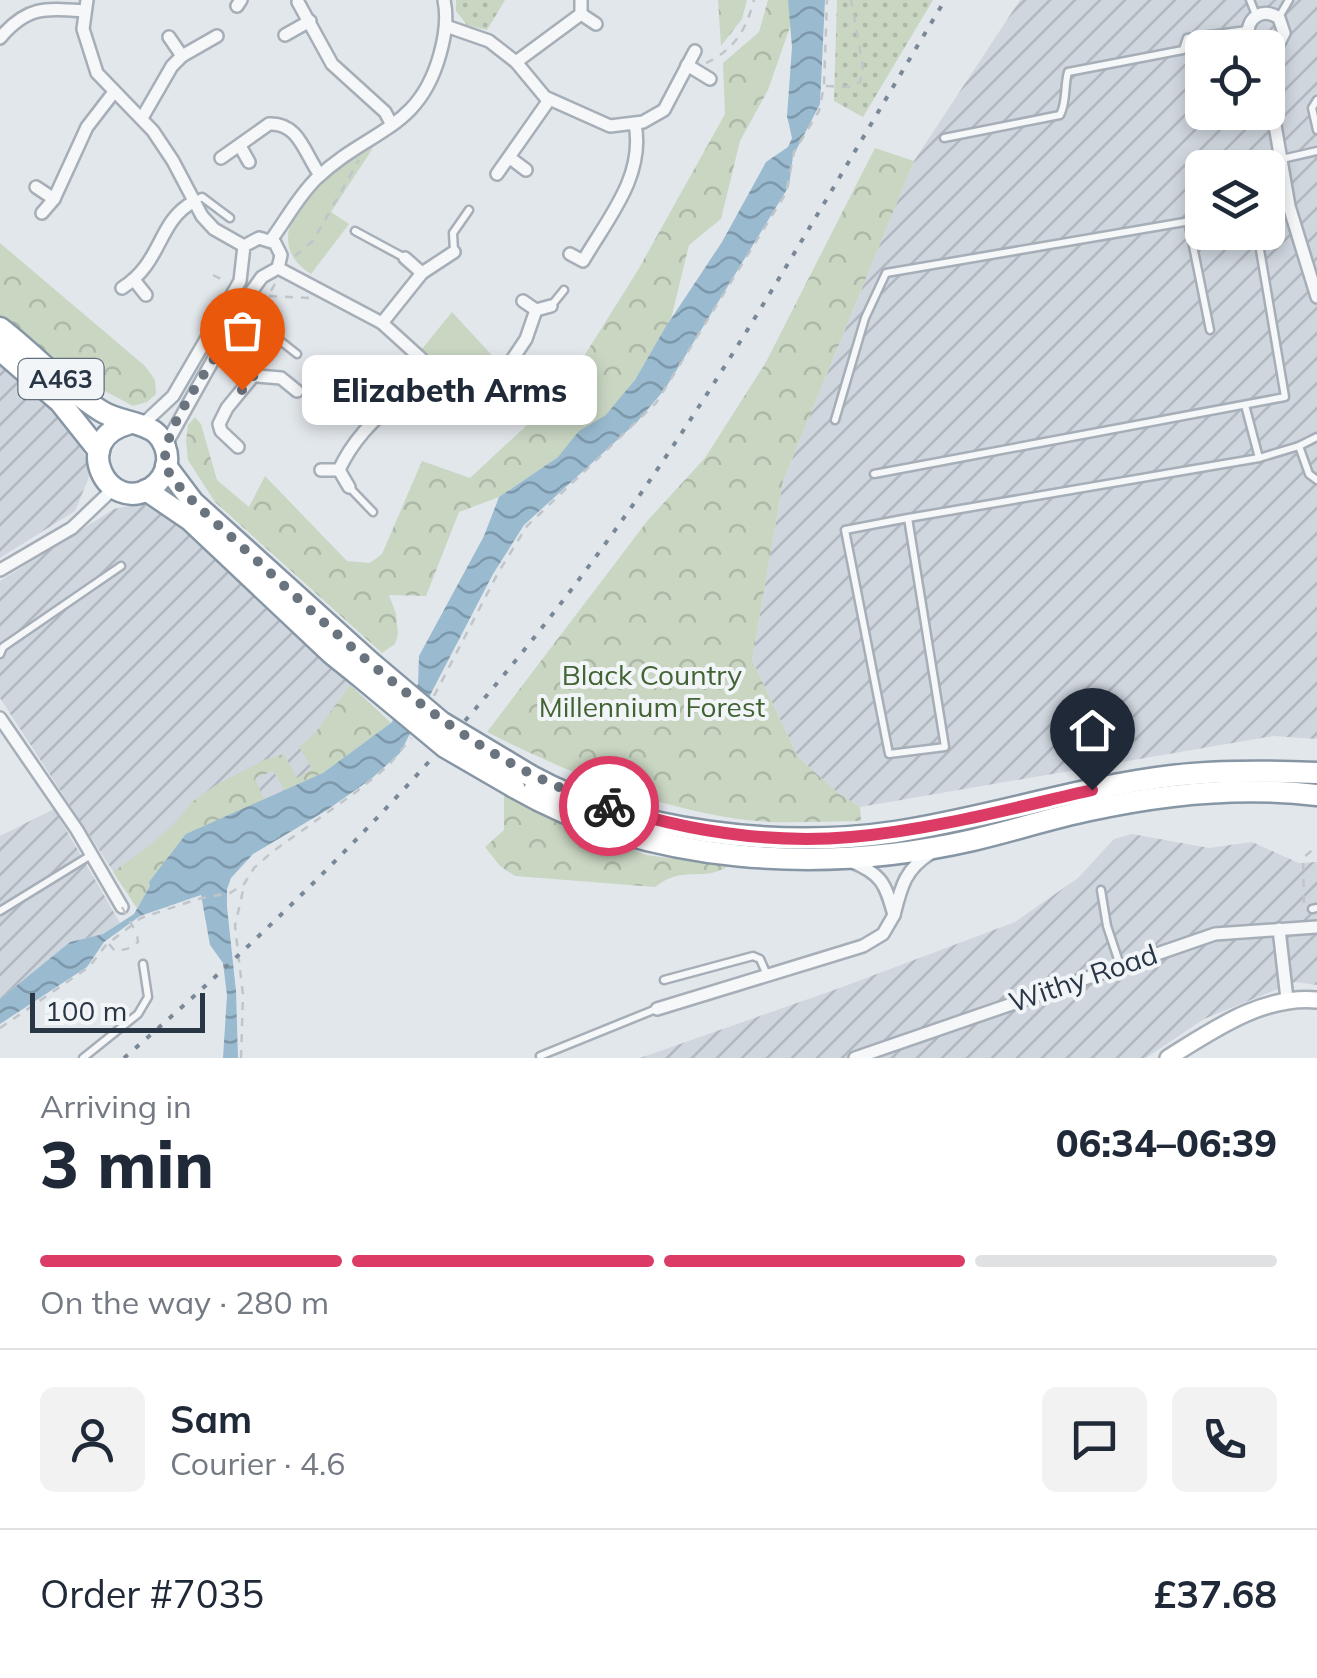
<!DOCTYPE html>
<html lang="en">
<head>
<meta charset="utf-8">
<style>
	body { margin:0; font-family:Mulish,sans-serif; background:#f2f2f3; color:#1f2937; height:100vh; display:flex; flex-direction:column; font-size:38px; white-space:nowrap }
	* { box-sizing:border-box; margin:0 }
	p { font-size:32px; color:#747a83 }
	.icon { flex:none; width:55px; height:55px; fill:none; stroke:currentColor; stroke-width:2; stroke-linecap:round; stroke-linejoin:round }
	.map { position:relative; height:1058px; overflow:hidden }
	.panel { display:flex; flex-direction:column; background:#fff; flex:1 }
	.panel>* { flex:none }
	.controls { position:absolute; left:1185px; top:30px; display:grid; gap:20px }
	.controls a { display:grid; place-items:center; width:100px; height:100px; border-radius:15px; background:#fff; box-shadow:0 5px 15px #0003; font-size:50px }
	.scale { position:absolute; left:30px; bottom:25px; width:175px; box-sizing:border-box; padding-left:10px; border:5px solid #283645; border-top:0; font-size:28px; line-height:35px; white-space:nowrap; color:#283645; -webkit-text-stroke:8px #f2f5f8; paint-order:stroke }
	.pin { position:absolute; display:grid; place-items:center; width:85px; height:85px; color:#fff; margin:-102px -42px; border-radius:50% 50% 50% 0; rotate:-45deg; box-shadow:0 0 10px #0007 }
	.pin .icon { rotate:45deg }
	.courier { position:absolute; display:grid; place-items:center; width:100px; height:100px; margin:-50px; border:8px solid #dc3b66; border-radius:50%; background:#fff; color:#222; box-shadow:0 2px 12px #0007 }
	.bubble { position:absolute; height:70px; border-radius:15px; background:#fff; box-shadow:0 5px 15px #0003; font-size:32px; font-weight:800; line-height:70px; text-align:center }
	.head em { font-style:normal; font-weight:800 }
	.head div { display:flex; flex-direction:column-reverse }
	.head { display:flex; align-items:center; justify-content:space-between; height:170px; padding:0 40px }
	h1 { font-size:65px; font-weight:800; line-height:75px }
	.bar { display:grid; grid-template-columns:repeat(4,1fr); gap:15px 10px; align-content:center; height:120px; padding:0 40px }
	.bar i { height:12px; border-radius:8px; background:#e0e1e3 }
	.bar .on { background:#dc3b66 }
	.bar p { grid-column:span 4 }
	.line { display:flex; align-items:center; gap:25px; padding:0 40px; border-top:2px solid #e0e1e3 }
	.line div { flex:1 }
	.round { display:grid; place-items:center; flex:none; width:105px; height:105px; border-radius:15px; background:#f2f2f3 }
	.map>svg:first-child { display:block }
	.industrial { fill:url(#industrial-furrows); fill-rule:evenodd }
	.grass { fill:#c9d6c2 }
	.forest { fill:url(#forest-crowns) }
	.park { fill:url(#park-dots) }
	.water { fill:url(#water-waves) }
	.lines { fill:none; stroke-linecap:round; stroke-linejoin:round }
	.lane-casing { stroke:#a6aeb7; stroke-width:11 }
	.street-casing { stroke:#a6aeb7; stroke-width:16 }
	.secondary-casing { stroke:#a6aeb7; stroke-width:20 }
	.highway-casing { stroke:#8796a4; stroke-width:25 }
	.path { stroke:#c0c5ca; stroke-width:2.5; stroke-dasharray:8 8; stroke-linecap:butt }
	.lane { stroke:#f5f7f9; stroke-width:6 }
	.street { stroke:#f5f7f9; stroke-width:11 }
	.secondary { stroke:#fff; stroke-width:15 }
	.highway { stroke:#fff; stroke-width:20 }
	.rail { stroke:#798897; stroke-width:4; stroke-dasharray:5 10; stroke-linecap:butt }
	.highway-bridge-casing { stroke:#8796a4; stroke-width:25; stroke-linecap:butt }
	.path-bridge { stroke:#c0c5ca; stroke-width:2.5; stroke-dasharray:8 8; stroke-linecap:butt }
	.highway-bridge { stroke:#fff; stroke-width:20 }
	.done { stroke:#69747f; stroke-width:10; stroke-dasharray:0 18 }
	.route { stroke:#dc3b66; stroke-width:12 }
	.labels { text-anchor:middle; stroke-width:8; stroke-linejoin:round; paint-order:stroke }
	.shield { fill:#f2f5f8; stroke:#656f7b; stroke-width:2.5 }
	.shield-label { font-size:25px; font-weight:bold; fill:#283645 }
	.park-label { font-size:28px; fill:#426333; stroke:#f2f5f8 }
	.street-label { font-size:28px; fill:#283645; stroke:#f2f5f8 }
</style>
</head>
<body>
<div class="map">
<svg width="1317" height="1058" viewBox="0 0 1317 1058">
	<defs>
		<pattern id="industrial-furrows" width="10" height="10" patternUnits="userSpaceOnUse" patternTransform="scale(2.5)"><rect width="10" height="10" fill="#cfd6de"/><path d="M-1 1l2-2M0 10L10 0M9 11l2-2" fill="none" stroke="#b2b8c0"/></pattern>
		<pattern id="forest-crowns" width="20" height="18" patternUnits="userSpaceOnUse" patternTransform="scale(2.5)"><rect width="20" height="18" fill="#c9d6c2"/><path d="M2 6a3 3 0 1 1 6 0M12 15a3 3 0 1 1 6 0" fill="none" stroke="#adb8a8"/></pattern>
		<pattern id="park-dots" width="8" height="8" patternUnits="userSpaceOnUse" patternTransform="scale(2.5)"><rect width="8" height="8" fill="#c9d6c2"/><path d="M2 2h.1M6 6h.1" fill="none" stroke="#adb8a8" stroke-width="1.8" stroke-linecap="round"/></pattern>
		<pattern id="water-waves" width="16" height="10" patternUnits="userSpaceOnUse" patternTransform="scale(2.5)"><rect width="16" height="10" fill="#99bacf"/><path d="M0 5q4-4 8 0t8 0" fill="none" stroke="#7d98aa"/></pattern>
	</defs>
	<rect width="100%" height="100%" fill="#e2e7ec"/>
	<g class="industrial">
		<path d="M1020 0H1317V739L1273 736 860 807 838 793 798 757 752 660 783 481 914 161ZM1202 48H1268V112H1202ZM1202 168H1268V232H1202Z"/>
		<polygon points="0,364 71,427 87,460 89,477 75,511 0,558"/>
		<polygon points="142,503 180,526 391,723 323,773 172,851 137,908 0,698 0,581 114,509"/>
		<polygon points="54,809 120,923 103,934 70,942 0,999 0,836"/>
		<polygon points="1132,834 1209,848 1252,842 1299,863 1317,862 1317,985 1295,982 1204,1019 1146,1058 640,1058 837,989 1015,922 1078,878 1114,839"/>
	</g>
	<g class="grass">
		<path d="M373 148 331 212 349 224 311 274C247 233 333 168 373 148Z"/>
		<path d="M452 312 498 362C463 376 452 372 422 349Z"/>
	</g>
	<g class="forest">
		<polygon points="718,0 747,0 742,19 721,46"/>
		<polygon points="768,0 788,0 791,24 768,90 740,141 721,219 689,245 671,319 635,380 606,415 558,457 499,497 459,512 426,596 389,595 396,614 398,634 395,644 382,653 215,502 188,460 186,441 188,425 195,417 201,424 217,480 249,507 265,476 347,561 370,563 382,554 422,461 470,478 542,411 581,361 638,270 725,114 723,63 759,32"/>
		<path d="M875 148 914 161 783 481 752 660 798 757 838 793 860 807 861 821C821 821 778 825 738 819 648 805 568 773 487 732L648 520 705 458 766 362Z"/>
		<polygon points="0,243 145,366 155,380 156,394 147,402 133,406 71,373 0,317"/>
		<polygon points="350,685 391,723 323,773 285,791 273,771 255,778 264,800 186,834 149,882 150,886 137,908 113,872 145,849 174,824 192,802 216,785 264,760 284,754 297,778 312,769 299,747 315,733"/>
		<path d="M504 794 646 855 729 866C701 883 684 864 655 887L515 876 500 866 485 847 504 830Z"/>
	</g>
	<g class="park">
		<polygon points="456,0 505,0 487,30 467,25 456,11"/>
		<polygon points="837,0 933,0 863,117 834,101"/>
	</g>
	<polygon class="water" points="788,0 825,0 820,104 793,156 789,186 665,389 637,422 524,525 493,574 400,753 371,779 327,810 253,854 231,878 227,889 227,907 236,991 238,1058 223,1058 227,995 223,963 210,945 201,895 140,916 104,942 87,967 0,1024 0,999 70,942 103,934 134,914 150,886 149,882 186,834 323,773 391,723 418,684 419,656 484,536 499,497 558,457 579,431 606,415 618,400 635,380 665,328 722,242 766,162 788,147 792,138 787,116 792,47"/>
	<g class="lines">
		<g class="lane-casing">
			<g id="lane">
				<polyline points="1250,0 1256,15"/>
				<polyline points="1279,17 1289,0"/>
				<polyline points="1317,100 1312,108 1317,130"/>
				<polyline points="1235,122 1272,115"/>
				<path d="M944 138 1060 115C1067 102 1064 86 1068 72L1183 50 1187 38 1247 30"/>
				<polyline points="1282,159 1317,151"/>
				<polyline points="194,201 202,197 230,218"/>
				<polyline points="1268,209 1287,207"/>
				<polyline points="1188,221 1210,330"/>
				<polyline points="355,231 405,258"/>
				<polyline points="454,251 453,233 469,210"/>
				<polyline points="551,306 564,290"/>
				<polyline points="241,364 268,331 297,354"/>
				<polyline points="1245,405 1259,458"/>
				<polyline points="835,420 865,318 886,273 1202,219"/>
				<polyline points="1299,446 1309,474 1317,480"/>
				<polyline points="874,474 1285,397 1257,232"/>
				<polyline points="350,488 373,512"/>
				<polyline points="908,518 845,530 889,754 945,747 908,518 1259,458 1299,446 1317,437"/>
				<polyline points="0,654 3,647 121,566"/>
				<polyline points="1101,890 1107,926 1120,965"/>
				<polyline points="1312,909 1317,908"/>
				<polyline points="0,911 91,855"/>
				<polyline points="664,980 753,956 760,959 767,975"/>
				<polyline points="540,1056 656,1009"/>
				<polyline points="83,1058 138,1014 148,997 143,964"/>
			</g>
		</g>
		<g class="street-casing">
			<g id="street">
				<polyline points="87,0 83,29 97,73 153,131 173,161 202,216 214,229 244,246"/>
				<polyline points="298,2 332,64 385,112 392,125"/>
				<polyline points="237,6 241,0"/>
				<polyline points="581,14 596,24"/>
				<polyline points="446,26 489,41 516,62 545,97 610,126 643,122 664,110 695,51"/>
				<polyline points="285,35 310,21"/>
				<polyline points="169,37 182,56"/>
				<path d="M0 38C27 6 45 8 84 11"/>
				<path d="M1259 48 1248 35C1247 17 1263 7 1279 18L1284 33 1279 43 1268 49"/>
				<polyline points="516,62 581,14 581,0"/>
				<polyline points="687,65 710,79"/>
				<polyline points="1268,85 1289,206 1317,297"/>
				<polyline points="142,118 172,66 182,56 217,36"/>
				<polyline points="240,146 249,162"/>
				<path d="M221 158 269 124C299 122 305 155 320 175"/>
				<polyline points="510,158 526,170"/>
				<polyline points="497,174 549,100"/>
				<polyline points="36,187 54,199 87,127 114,92"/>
				<polyline points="42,213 54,199"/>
				<path d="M271 240C286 220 299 195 317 178 369 129 419 131 440 54 445 36 448 19 444 0"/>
				<path d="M570 254 583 261C608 218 645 176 635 124"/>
				<polyline points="405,258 422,273"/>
				<polyline points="278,268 382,323 436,372 463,380 481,378 510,363 526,339 536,310 523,301"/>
				<polyline points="134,280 146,295"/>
				<path d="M122 288C163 262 157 222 193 202"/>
				<polyline points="536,310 551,306"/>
				<polyline points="382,323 422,273 454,252"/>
				<polyline points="219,351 257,376 281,378 297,391"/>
				<polyline points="471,380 471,407"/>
				<polyline points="142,425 173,396 240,281 244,246 259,238 275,243 281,255 278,268 262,277 251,292 165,446"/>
				<polyline points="238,447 221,431 219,424 227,408 254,375"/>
				<polyline points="321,470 339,470 349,487"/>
				<path d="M339 470C360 424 397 404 428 366"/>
				<polyline points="0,570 72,528 114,488"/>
				<polyline points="0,718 77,830 122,907"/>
				<path d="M850 861C882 874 885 883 894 915 901 887 905 869 931 853"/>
				<polyline points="1279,929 1287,999"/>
				<polyline points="657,1009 863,946 883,934 894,915"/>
				<polyline points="855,1058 1215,934 1317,927"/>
			</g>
		</g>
		<g class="secondary-casing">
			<path id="secondary" d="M1168 1058C1213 1030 1262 995 1317 1000"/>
		</g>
		<g class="highway-casing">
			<g id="highway">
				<path d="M0 328C34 354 64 388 101 411 118 422 145 422 157 434 164 441 168 452 167 462 166 472 160 482 151 488 107 515 70 439 128 424"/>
				<polyline points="0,350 60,402 99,451"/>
				<polyline points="166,466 193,502 370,662"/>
				<polyline points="146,490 190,520 332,654 357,674"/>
				<path d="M531 776C635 833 780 849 895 832 988 818 1079 787 1172 776 1220 770 1269 771 1317 773"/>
				<path d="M514 787C649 865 824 874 973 840 1012 831 1051 818 1090 810 1163 794 1243 786 1317 795"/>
			</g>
		</g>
		<g class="path">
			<path d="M706 63C735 49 746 30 754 0"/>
			<polyline points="826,86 850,87 860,82 863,67 851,0"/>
			<polyline points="295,256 313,241 359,160"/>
			<polyline points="213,275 225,281"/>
			<polyline points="269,296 311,298"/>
			<polyline points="268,322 268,296 276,282"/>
			<polyline points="434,696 498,573 527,526 656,403 786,193 794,152 819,111 824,86 827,0"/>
			<polyline points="1304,903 1303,858 1317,846"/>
			<polyline points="109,944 115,951 127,949 138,942 137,934"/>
			<polyline points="0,1028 89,967 106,945 141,918 198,899 230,893 244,884 254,868 272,852 356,792 388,766 411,738"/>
			<polyline points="241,1058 243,995 235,926 244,886"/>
		</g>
		<use href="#lane" class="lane"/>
		<use href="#street" class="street"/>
		<use href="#secondary" class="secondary"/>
		<use href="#highway" class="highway"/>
		<path class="rail" d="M124 1058C294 911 452 751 586 570 720 390 829 192 945 0"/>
		<g class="highway-bridge-casing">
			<g id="highway-bridge">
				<polyline points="370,662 441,722 531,776"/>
				<polyline points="357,674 445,747 514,787"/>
			</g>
		</g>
		<polyline class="path-bridge" points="122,907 137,934"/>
		<use href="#highway-bridge" class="highway-bridge"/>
	</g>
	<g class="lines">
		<path class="done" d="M242 390 254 375 219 351C203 377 158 437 166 466 171 485 223 529 239 544 350 646 461 759 609 806"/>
		<path class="route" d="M609 806C687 831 769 844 851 837 932 830 1013 808 1092 790"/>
	</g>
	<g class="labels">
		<rect class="shield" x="18.5" y="359" width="85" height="40" rx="8"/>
		<g class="shield-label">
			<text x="61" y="388">A463</text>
		</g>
		<g class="park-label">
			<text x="652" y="685">Black Country<tspan x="652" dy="32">Millennium Forest</tspan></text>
		</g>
		<g class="street-label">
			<text transform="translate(1083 978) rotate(-19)" y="10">Withy Road</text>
		</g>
	</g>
</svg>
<div class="controls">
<a><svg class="icon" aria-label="locate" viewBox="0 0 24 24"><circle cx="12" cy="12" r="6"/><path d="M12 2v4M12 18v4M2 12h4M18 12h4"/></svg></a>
<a><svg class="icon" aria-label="layers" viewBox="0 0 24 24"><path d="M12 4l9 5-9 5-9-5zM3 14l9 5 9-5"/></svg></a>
</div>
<div class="scale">100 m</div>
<div class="pin" style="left:242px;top:390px;background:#ea580c"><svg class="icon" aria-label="bag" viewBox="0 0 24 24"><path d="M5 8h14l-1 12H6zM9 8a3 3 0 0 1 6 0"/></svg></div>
<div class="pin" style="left:1092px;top:790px;background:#1f2937"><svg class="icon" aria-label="home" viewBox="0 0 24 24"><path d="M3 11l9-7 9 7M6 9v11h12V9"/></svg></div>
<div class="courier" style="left:609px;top:806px"><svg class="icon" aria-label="bike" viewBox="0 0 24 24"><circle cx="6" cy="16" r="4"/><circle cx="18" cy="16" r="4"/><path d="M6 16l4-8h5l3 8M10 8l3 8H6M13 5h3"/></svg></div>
<div class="bubble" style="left:302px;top:355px;width:295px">Elizabeth Arms</div>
</div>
<section class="panel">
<div class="head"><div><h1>3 min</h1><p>Arriving in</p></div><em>06:34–06:39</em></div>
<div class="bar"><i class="on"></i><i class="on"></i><i class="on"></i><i></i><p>On the way · 280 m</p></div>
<div class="line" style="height:180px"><a class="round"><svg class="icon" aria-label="person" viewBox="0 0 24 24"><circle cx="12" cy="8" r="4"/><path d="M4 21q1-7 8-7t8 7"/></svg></a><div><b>Sam</b><p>Courier · 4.6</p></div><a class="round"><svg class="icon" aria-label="chat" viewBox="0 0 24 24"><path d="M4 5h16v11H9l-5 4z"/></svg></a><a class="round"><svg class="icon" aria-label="phone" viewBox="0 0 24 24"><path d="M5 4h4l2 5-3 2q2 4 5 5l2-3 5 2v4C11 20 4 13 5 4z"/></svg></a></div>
<div class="line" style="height:130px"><div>Order #7035</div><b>£37.68</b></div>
</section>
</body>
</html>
